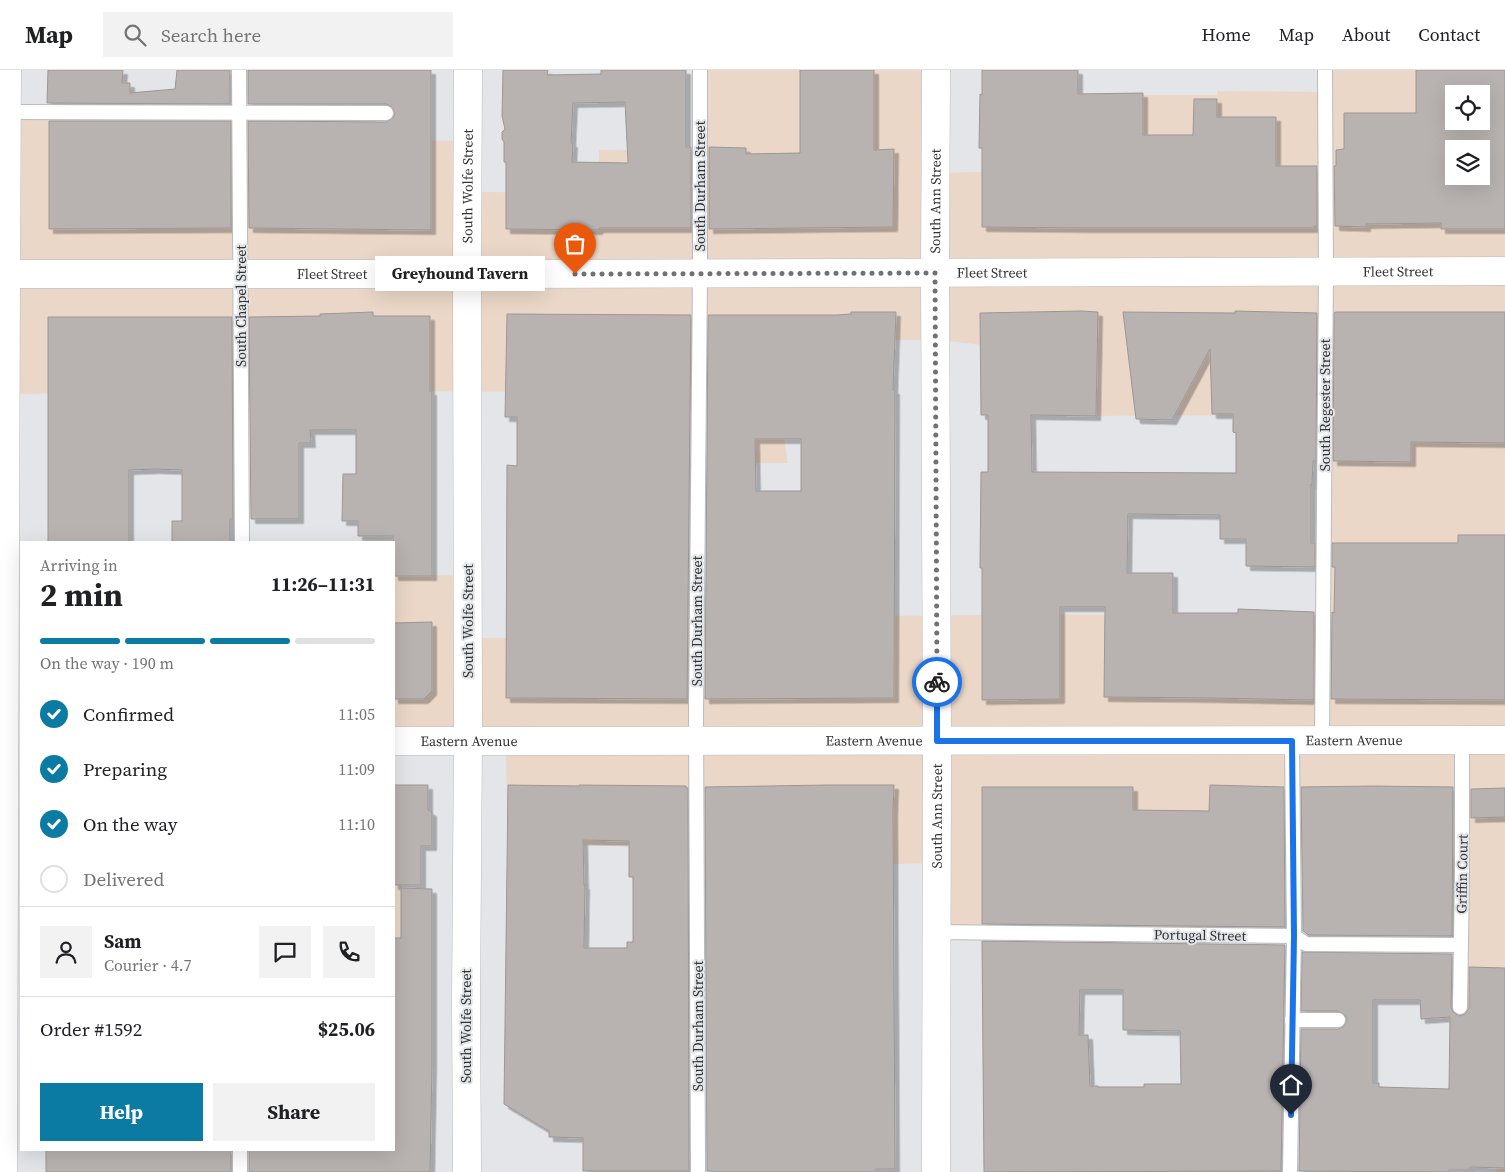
<!DOCTYPE html>
<html lang="en">
<head>
<meta charset="utf-8">
<style>
	body { margin:0; font-family:"Source Serif 4",serif; background:#f2f2f2; color:#202124; height:100vh; display:flex; flex-direction:column; font-size:19px; white-space:nowrap }
	* { box-sizing:border-box; margin:0 }
	p { font-size:16px; color:#757577 }
	.icon { flex:none; width:28px; height:28px; fill:none; stroke:currentColor; stroke-width:2; stroke-linecap:round; stroke-linejoin:round }
	.map { position:relative; flex:1; overflow:hidden }
	.details { position:absolute; left:20px; top:471px; width:375px; height:610px; display:flex; flex-direction:column; background:#fff; border-radius:0px; box-shadow:0 5px 20px #0002 }
	.details>* { flex:none }
	.tools { position:absolute; left:1445px; top:15px; display:grid; gap:10px }
	.tools a { display:grid; place-items:center; width:45px; height:45px; border-radius:0px; background:#fff; box-shadow:0 5px 20px #0002; font-size:25px }
	.pin { position:absolute; display:grid; place-items:center; width:42px; height:42px; color:#fff; margin:-51px -21px; border-radius:50% 50% 50% 0; rotate:-45deg; box-shadow:0 0 5px #0007 }
	.pin .icon { rotate:45deg }
	.courier { position:absolute; display:grid; place-items:center; width:50px; height:50px; margin:-25px; border:4px solid #1a73e8; border-radius:50%; background:#fff; color:#222; box-shadow:0 1px 6px #0007 }
	.bubble { position:absolute; height:35px; border-radius:0px; background:#fff; box-shadow:0 5px 20px #0002; font-size:16px; font-weight:700; line-height:35px; text-align:center }
	.overview em { font-style:normal; font-weight:700 }
	.overview div { display:flex; flex-direction:column-reverse }
	.overview { display:flex; align-items:center; justify-content:space-between; height:85px; padding:0 20px }
	h1 { font-size:32px; font-weight:700; line-height:38px }
	.bar { display:grid; grid-template-columns:repeat(4,1fr); gap:8px 5px; align-content:center; height:60px; padding:0 20px }
	.bar i { height:6px; border-radius:4px; background:#e0e0e0 }
	.bar .selected { background:#0c7ba4 }
	.bar p { grid-column:span 4 }
	.line { display:flex; align-items:center; gap:12px; padding:0 20px; border-top:1px solid #e0e0e0 }
	.line div { flex:1 }
	.round { display:grid; place-items:center; flex:none; width:52px; height:52px; border-radius:0px; background:#f2f2f2 }
	ol { padding:0 20px; list-style:none }
	li { display:flex; align-items:center; gap:15px; height:55px }
	li p { margin-inline-start:auto }
	li .icon { padding:5px; border-radius:50%; background:#0c7ba4; color:#fff; stroke-width:4 }
	li:last-child { color:#757577 }
	li i { width:28px; height:28px; border:2px solid #e0e0e0; border-radius:50% }
	.button { display:flex; gap:10px; margin-top:auto; padding:10px 20px }
	.button a { flex:1; height:58px; border-radius:0px; background:#0c7ba4; color:#fff; font-size:20px; font-weight:700; line-height:58px; text-align:center }
	.button a+a { background:#f2f2f2; color:#202124 }
	header { display:flex; align-items:center; gap:30px; box-sizing:border-box; height:70px; padding:0 25px; background:#fff; border-bottom:1px solid #e0e0e0 }
	header strong { font-size:24px }
	nav { display:flex; gap:28px; margin-inline-start:auto; font-size:18px }
	.search { width:350px; height:45px; background:#f2f2f2; display:flex; align-items:center; gap:12px; box-sizing:border-box; padding:0 18px; border-radius:0px; color:#757577; font-size:19px }
	.map>svg:first-child { display:block }
	.commercial { fill:#ead7c7; fill-rule:evenodd }
	.building { fill:#b8b3b0; stroke:#9c9794; fill-rule:evenodd; filter:url(#shadow) }
	.lines { fill:none; stroke-linecap:round; stroke-linejoin:round }
	.lane-casing { stroke:#b9bbbf; stroke-width:16 }
	.street-casing { stroke:#b9bbbf; stroke-width:29 }
	.secondary-casing { stroke:#b9bbbf; stroke-width:29 }
	.primary-casing { stroke:#b9bbbf; stroke-width:29 }
	.lane { stroke:#fff; stroke-width:14 }
	.street { stroke:#fff; stroke-width:28 }
	.secondary { stroke:#fff; stroke-width:28 }
	.primary { stroke:#fff; stroke-width:28 }
	.done { stroke:#707174; stroke-width:5; stroke-dasharray:0 9 }
	.route { stroke:#1a73e8; stroke-width:6 }
	.labels { text-anchor:middle; stroke-width:4; stroke-linejoin:round; paint-order:stroke }
	.street-label { font-size:14px; fill:#323335; stroke:#e3e5e9 }
</style>
</head>
<body>
<header>
<strong>Map</strong>
<div class="search"><svg class="icon" aria-label="search" viewBox="0 0 24 24"><circle cx="10" cy="10" r="6"/><path d="M15 15l6 6"/></svg>Search here</div>
<nav><a>Home</a><a>Map</a><a>About</a><a>Contact</a></nav>
</header>
<div class="map">
<svg width="1505" height="1102" viewBox="0 0 1505 1102">
	<defs>
		<filter id="shadow"><feDropShadow dx="4.5" dy="4.5" stdDeviation="0" flood-color="#0004"/></filter>
	</defs>
	<rect width="100%" height="100%" fill="#e3e5e9"/>
	<g class="commercial">
		<path d="M698 0H938V103L983 102 1111 25H1217V21L1326 22V0H1505V1102H1496V1025L1451 956V803L1209 806V863L940 862 939 793 699 798V776L564 775 557 758H507L506 672 394 671V504L470 506V568L583 569 584 548 1322 543V345L1048 346 1047 282 938 270H828L772 294 788 393H699V339L622 340 609 322 329 321V361H310L309 322 0 324 6 46 254 45 255 55 302 70V44H376V70L470 71V122L578 123 599 92V80L698 81ZM1454 24H1481V51H1454ZM1454 79H1481V106H1454Z"/>
		<rect x="394" y="715" width="7" height="153"/>
	</g>
	<g class="building">
		<polygon points="48,0 123,0 122,13 130,13 130,23 175,19 177,0 230,0 230,34 47,33"/>
		<polygon points="248,0 431,0 431,160 249,158 248,51 386,52 393,48 395,43 391,36 386,34 248,34"/>
		<path d="M503 0H548L547 5 601 4V0H686V77H691V158H599L598 160 506 159V92H504V72L502 69V62L505 59 502 46ZM625 32 628 93 572 92 573 73H571L573 33Z"/>
		<polygon points="800,0 874,0 874,80 894,79 893,157 709,159 709,77 746,78 746,84 800,83"/>
		<polygon points="982,0 1078,0 1078,24 1143,23 1143,65 1193,65 1194,29 1217,29 1217,47 1276,47 1276,96 1317,96 1317,156 1314,156 1314,158 1086,158 982,157 982,78 979,78 980,24 982,25"/>
		<path d="M1416 0H1505V159H1441V153L1366 154V157L1335 156 1334 96H1336V80L1344 79V43H1416ZM1454 24H1481V51H1454ZM1454 79H1481V106H1454Z"/>
		<polygon points="49,51 231,51 231,158 49,159"/>
		<polygon points="1082,241 1098,242 1096,346 1031,345 1032,402 1236,403 1236,363 1233,362 1233,344 1212,344 1210,279 1172,350 1136,349 1123,242 1235,243 1235,241 1317,243 1316,391 1313,391 1312,415 1311,414 1311,473 1315,473 1315,497 1246,496 1246,469 1220,469 1220,445 1128,444 1127,503 1173,503 1173,543 1238,543 1238,539 1314,542 1314,629 1312,630 1212,628 1104,627 1105,537 1060,537 1060,629 982,630 982,498 980,498 981,402 988,402 988,345 981,345 980,243"/>
		<polygon points="373,242 373,246 430,246 430,321 432,321 432,506 394,506 393,466 358,466 358,451 342,451 343,404 356,404 356,360 310,360 311,373 299,373 299,449 251,449 249,247 320,246 320,244"/>
		<path d="M851 242H896L893 320H895L894 628 705 629 708 245H837L851 244ZM755 369H801V421H756Z"/>
		<polygon points="1336,242 1505,242 1505,373 1411,372 1411,392 1333,391 1334,243"/>
		<polygon points="507,244 691,245 687,629 506,628 507,395 517,396 517,347 505,347"/>
		<polygon points="48,247 232,247 233,449 230,449 230,472 172,472 172,451 182,451 182,400 155,399 129,400 129,472 48,472"/>
		<polygon points="1458,465 1505,465 1505,630 1331,629 1332,542 1334,543 1335,497 1332,497 1332,473 1458,473"/>
		<polygon points="432,552 432,621 424,629 394,629 394,553"/>
		<polygon points="394,715 428,715 428,740 432,742 432,776 421,776 421,815 394,815"/>
		<path d="M508 715 579 716V715L686 716V718H688L689 1101H583V1068L549 1067V1061L504 1034ZM583 770 629 771V807H633V872H627V878H584L585 815H584Z"/>
		<polygon points="829,715 894,715 893,742 895,1099 876,1099 876,1102 711,1102 711,1101 707,1101 705,717"/>
		<polygon points="1210,715 1284,717 1285,857 982,854 982,717 1133,717 1133,740 1209,741"/>
		<polygon points="1373,716 1453,717 1452,866 1309,865 1303,861 1301,717"/>
		<polygon points="1505,718 1505,747 1471,748 1471,719"/>
		<polygon points="401,818 432,819 432,995 430,1102 249,1102 249,1080 394,1080 394,868 401,868"/>
		<path d="M982 871 1285 875 1281 1101 984 1102ZM1080 920H1123V960L1180 961 1181 1014H1144V1017H1098V1016H1090L1088 965H1079Z"/>
		<path d="M1302 882 1452 884 1451 937 1453 942 1459 946 1465 944 1469 938V897L1505 898V1098L1470 1097V1100H1449L1450 1102 1299 1101 1301 959H1338L1343 957 1347 950 1345 945 1338 941H1301ZM1373 930H1420L1421 949 1450 947 1449 1019 1379 1017V1013H1373Z"/>
		<rect x="46" y="1080" width="185" height="22"/>
	</g>
	<g class="lines">
		<g class="lane-casing">
			<g id="lane">
				<polyline points="239,0 242,472"/>
				<polyline points="7,42 386,43"/>
				<polyline points="1322,671 1326,202 1325,0"/>
				<polyline points="936,862 1294,866 1306,874 1460,875"/>
				<polyline points="1460,937 1462,805 1462,670"/>
				<polyline points="1292,950 1338,950"/>
				<polyline points="240,1102 240,1080"/>
				<polyline points="698,1102 696,644 700,203 700,0"/>
				<polyline points="1290,1102 1294,866 1292,671"/>
			</g>
		</g>
		<g class="street-casing">
			<g id="street">
				<path id="s1" d="M936 1102 937 671 935 203 936 0"/>
			</g>
		</g>
		<g class="secondary-casing">
			<g id="secondary">
				<polyline points="6,204 7,0"/>
				<path id="s2" d="M467 204 468 0"/>
			</g>
		</g>
		<g class="primary-casing">
			<g id="primary">
				<path id="s3" d="M0 204H498L1505 201"/>
				<path id="s4" d="M394 671 1505 670"/>
				<polyline points="3,1102 6,204"/>
				<polyline points="467,1102 466,930 468,671 467,204"/>
			</g>
		</g>
		<use href="#lane" class="lane"/>
		<use href="#street" class="street"/>
		<use href="#secondary" class="secondary"/>
		<use href="#primary" class="primary"/>
	</g>
	<g class="lines">
		<polyline class="done" points="575,204 935,203 937,612"/>
		<polyline class="route" points="937,612 937,671 1292,671 1294,866 1291,1045"/>
	</g>
	<g class="labels">
		<g class="street-label">
			<text dy="5" stroke="none"><textPath href="#s2" startOffset="88">South Wolfe Street</textPath></text>
			<text transform="translate(700 116) rotate(-90)" y="5">South Durham Street</text>
			<text dy="5" stroke="none"><textPath href="#s1" startOffset="971">South Ann Street</textPath></text>
			<text dy="5" stroke="none"><textPath href="#s3" startOffset="1398">Fleet Street</textPath></text>
			<text dy="5" stroke="none"><textPath href="#s3" startOffset="992">Fleet Street</textPath></text>
			<text dy="5" stroke="none"><textPath href="#s3" startOffset="332">Fleet Street</textPath></text>
			<text transform="translate(241 236) rotate(-90)" y="5">South Chapel Street</text>
			<text transform="translate(1325 335) rotate(-90)" y="5">South Regester Street</text>
			<text transform="translate(468 551) rotate(-90)" y="5">South Wolfe Street</text>
			<text transform="translate(697 551) rotate(-90)" y="5">South Durham Street</text>
			<text dy="5" stroke="none"><textPath href="#s4" startOffset="75">Eastern Avenue</textPath></text>
			<text dy="5" stroke="none"><textPath href="#s4" startOffset="480">Eastern Avenue</textPath></text>
			<text dy="5" stroke="none"><textPath href="#s4" startOffset="960">Eastern Avenue</textPath></text>
			<text dy="5" stroke="none"><textPath href="#s1" startOffset="356">South Ann Street</textPath></text>
			<text transform="translate(1462 804) rotate(-89)" y="5">Griffin Court</text>
			<text transform="translate(1200 865) rotate(1)" y="5">Portugal Street</text>
			<text transform="translate(466 956) rotate(-90)" y="5">South Wolfe Street</text>
			<text transform="translate(698 956) rotate(-90)" y="5">South Durham Street</text>
		</g>
	</g>
</svg>
<div class="tools">
<a><svg class="icon" aria-label="locate" viewBox="0 0 24 24"><circle cx="12" cy="12" r="6"/><path d="M12 2v4M12 18v4M2 12h4M18 12h4"/></svg></a>
<a><svg class="icon" aria-label="layers" viewBox="0 0 24 24"><path d="M12 4l9 5-9 5-9-5zM3 14l9 5 9-5"/></svg></a>
</div>
<div class="pin" style="left:575px;top:204px;background:#ea580c"><svg class="icon" aria-label="bag" viewBox="0 0 24 24"><path d="M5 8h14l-1 12H6zM9 8a3 3 0 0 1 6 0"/></svg></div>
<div class="pin" style="left:1291px;top:1045px;background:#1f2937"><svg class="icon" aria-label="home" viewBox="0 0 24 24"><path d="M3 11l9-7 9 7M6 9v11h12V9"/></svg></div>
<div class="courier" style="left:937px;top:612px"><svg class="icon" aria-label="bike" viewBox="0 0 24 24"><circle cx="6" cy="16" r="4"/><circle cx="18" cy="16" r="4"/><path d="M6 16l4-8h5l3 8M10 8l3 8H6M13 5h3"/></svg></div>
<div class="bubble" style="left:375px;top:186px;width:170px">Greyhound Tavern</div>
<section class="details">
<div class="overview"><div><h1>2 min</h1><p>Arriving in</p></div><em>11:26–11:31</em></div>
<div class="bar"><i class="selected"></i><i class="selected"></i><i class="selected"></i><i></i><p>On the way · 190 m</p></div>
<ol>
<li><svg class="icon" aria-label="check" viewBox="0 0 24 24"><path d="M5 12l5 5 9-10"/></svg>Confirmed<p>11:05</p></li>
<li><svg class="icon" aria-label="check" viewBox="0 0 24 24"><path d="M5 12l5 5 9-10"/></svg>Preparing<p>11:09</p></li>
<li><svg class="icon" aria-label="check" viewBox="0 0 24 24"><path d="M5 12l5 5 9-10"/></svg>On the way<p>11:10</p></li>
<li><i></i>Delivered</li>
</ol>
<div class="line" style="height:90px"><a class="round"><svg class="icon" aria-label="person" viewBox="0 0 24 24"><circle cx="12" cy="8" r="4"/><path d="M4 21q1-7 8-7t8 7"/></svg></a><div><b>Sam</b><p>Courier · 4.7</p></div><a class="round"><svg class="icon" aria-label="chat" viewBox="0 0 24 24"><path d="M4 5h16v11H9l-5 4z"/></svg></a><a class="round"><svg class="icon" aria-label="phone" viewBox="0 0 24 24"><path d="M5 4h4l2 5-3 2q2 4 5 5l2-3 5 2v4C11 20 4 13 5 4z"/></svg></a></div>
<div class="line" style="height:65px"><div>Order #1592</div><b>$25.06</b></div>
<div class="button"><a>Help</a><a>Share</a></div>
</section>
</div>
</body>
</html>
